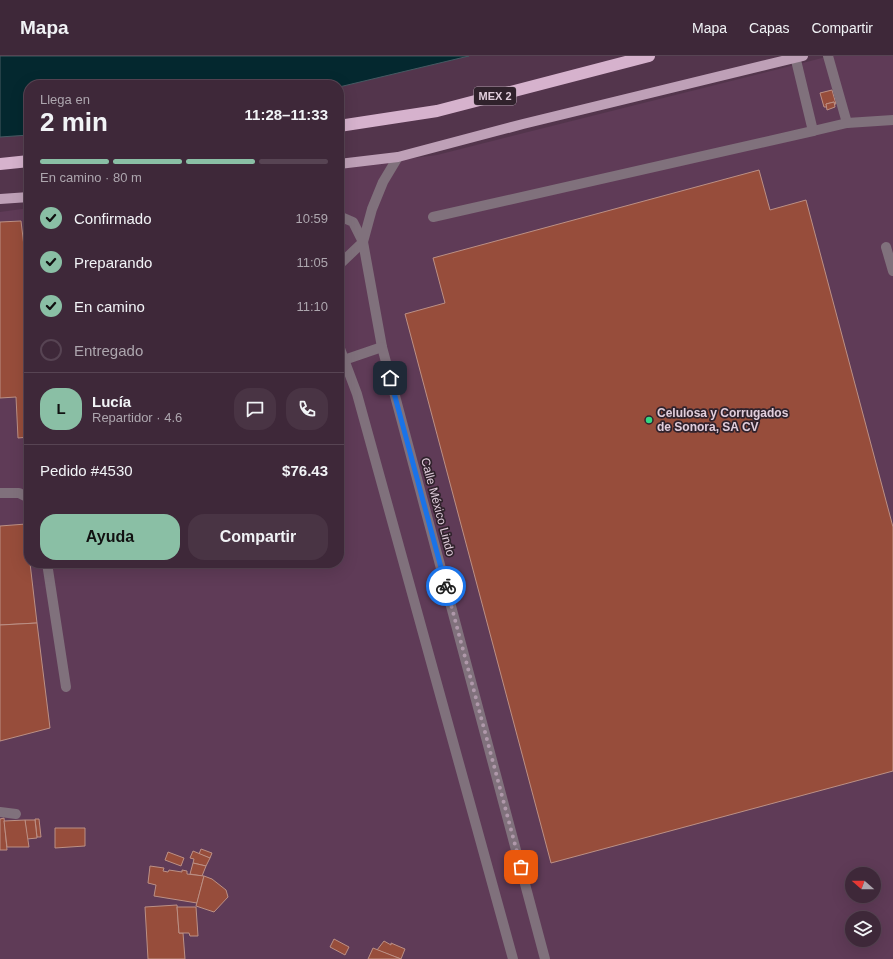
<!DOCTYPE html>
<html lang="es">
<head>
<meta charset="utf-8">
<style>
	body { margin:0; font-family:Helvetica,sans-serif; background:#493444; color:#f1f3f6; height:100vh; display:flex; flex-direction:column; font-size:15px; white-space:nowrap }
	* { box-sizing:border-box; margin:0 }
	p { font-size:13px; color:#ada6ae }
	.icon { flex:none; width:22px; height:22px; fill:none; stroke:currentColor; stroke-width:2; stroke-linecap:round; stroke-linejoin:round }
	.map { position:relative; flex:1; overflow:hidden }
	.sheet { position:absolute; left:24px; top:24px; width:320px; height:488px; display:flex; flex-direction:column; background:#3e2839; border-radius:16px; box-shadow:0 4px 16px #0002,0 0 0 1px #574453 }
	.sheet>* { flex:none }
	.needle { width:26px; rotate:290deg }
	.tools { position:absolute; left:845px; top:811px; display:grid; gap:8px }
	.tools a { display:grid; place-items:center; width:36px; height:36px; border-radius:50%; background:#3e2839; box-shadow:0 4px 16px #0002,0 0 0 1px #574453; font-size:20px }
	.pin { position:absolute; display:grid; place-items:center; width:34px; height:34px; color:#fff; margin:-17px; border-radius:8px; box-shadow:0 2px 6px #0006 }
	.courier { position:absolute; display:grid; place-items:center; width:40px; height:40px; margin:-20px; border:3px solid #1a73e8; border-radius:50%; background:#fff; color:#222; box-shadow:0 1px 5px #0007 }
	.headline em { font-style:normal; font-weight:800 }
	.headline div { display:flex; flex-direction:column-reverse }
	.headline { display:flex; align-items:center; justify-content:space-between; height:68px; padding:0 16px }
	h1 { font-size:26px; font-weight:800; line-height:30px }
	.bar { display:grid; grid-template-columns:repeat(4,1fr); gap:6px 4px; align-content:center; height:48px; padding:0 16px }
	.bar i { height:5px; border-radius:3px; background:#574453 }
	.bar .selected { background:#8abfa5 }
	.bar p { grid-column:span 4 }
	.line { display:flex; align-items:center; gap:10px; padding:0 16px; border-top:1px solid #574453 }
	.line div { flex:1 }
	.round { display:grid; place-items:center; flex:none; width:42px; height:42px; border-radius:16px; background:#493444 }
	ol { padding:0 16px; list-style:none }
	li { display:flex; align-items:center; gap:12px; height:44px }
	li p { margin-inline-start:auto }
	li .icon { padding:4px; border-radius:50%; background:#8abfa5; color:#111; stroke-width:4 }
	li:last-child { color:#ada6ae }
	li i { width:22px; height:22px; border:2px solid #574453; border-radius:50% }
	.button { display:flex; gap:8px; margin-top:auto; padding:8px 16px }
	.button a { flex:1; height:46px; border-radius:16px; background:#8abfa5; color:#111; font-size:16px; font-weight:800; line-height:46px; text-align:center }
	.button a+a { background:#493444; color:#f1f3f6 }
	header { display:flex; align-items:center; gap:24px; box-sizing:border-box; height:56px; padding:0 20px; background:#3e2839; border-bottom:1px solid #574453 }
	header strong { font-size:19px }
	nav { display:flex; gap:22px; margin-inline-start:auto; font-size:14px }
	.map>svg:first-child { display:block }
	.built { fill:#5f3b57; fill-rule:evenodd }
	.water { fill:#04282f; stroke:#465a63 }
	.building { fill:#974d3b; stroke:#bc9085 }
	.lines { fill:none; stroke-linecap:round; stroke-linejoin:round }
	.minor { stroke:#80717c; stroke-width:10 }
	.major { stroke:#bea0b7; stroke-width:10 }
	.highway { stroke:#d6b2cd; stroke-width:12 }
	.done { stroke:#af98aa; stroke-width:4; stroke-dasharray:0 7.2 }
	.route { stroke:#1a73e8; stroke-width:5 }
	.poi-dot { fill:#31d882; stroke:#30222c; stroke-width:1.5 }
	.labels { text-anchor:middle; stroke-width:3.5; stroke-linejoin:round; paint-order:stroke }
	.shield { fill:#30222c; stroke:#ac9aa7; stroke-width:1 }
	.shield-label { font-size:11px; font-weight:bold; fill:#e1cedc }
	.poi-label { font-size:12px; font-weight:bold; fill:#e1cedc; stroke:#30222c; text-anchor:start }
	.street-label { font-size:12px; fill:#e1cedc; stroke:#30222c }
</style>
</head>
<body>
<header>
<strong>Mapa</strong>
<nav><a>Mapa</a><a>Capas</a><a>Compartir</a></nav>
</header>
<div class="map">
<svg width="893" height="903" viewBox="0 0 893 903">
	<rect width="100%" height="100%" fill="#53354c"/>
	<path class="built" d="M830 0H893V903H0V156L29 152V507H339V112L437 99ZM852 818H874V840H852ZM852 862H874V884H852Z"/>
	<polygon class="water" points="0,0 469,0 339,31 339,29 29,29 29,79 0,81"/>
	<g class="building">
		<polygon points="832,34 836,48 834,48 834,46 826,48 827,51 824,51 820,37"/>
		<polygon points="834,46 835,51 827,54 826,48"/>
		<polygon points="759,114 770,154 806,144 893,471 893,715 551,807 405,258 445,247 433,202"/>
		<polygon points="21,165 29,232 29,381 18,382 16,341 0,342 0,166"/>
		<polygon points="26,468 29,507 30,507 37,567 0,569 0,470"/>
		<polygon points="37,567 50,672 0,685 0,569"/>
		<polygon points="4,762 7,794 0,794 0,763"/>
		<polygon points="35,763 39,763 41,781 37,781"/>
		<polygon points="25,764 35,764 37,782 27,783"/>
		<polygon points="25,764 29,791 7,791 4,765"/>
		<polygon points="55,772 85,772 85,790 55,792"/>
		<polygon points="201,793 212,797 210,802 199,798"/>
		<polygon points="193,795 210,802 206,810 193,807 194,803 190,802"/>
		<polygon points="168,796 184,802 181,810 165,804"/>
		<polygon points="193,807 206,810 202,820 190,818"/>
		<polygon points="150,810 164,812 163,815 168,816 169,814 182,816 182,814 187,815 187,818 204,820 197,847 154,840 156,829 148,827"/>
		<polygon points="204,820 212,823 226,834 228,841 214,856 196,850"/>
		<polygon points="177,849 179,877 183,877 185,903 148,903 145,851"/>
		<polygon points="177,851 196,851 198,880 190,880 189,877 179,877"/>
		<polygon points="334,883 349,891 345,899 330,891"/>
		<polygon points="384,885 391,889 391,887 405,893 401,903 377,894"/>
		<polygon points="373,892 401,903 368,903"/>
	</g>
	<g class="lines">
		<g class="minor">
			<polyline points="828,0 847,67"/>
			<polyline points="813,75 847,67 893,64"/>
			<polyline points="398,101 383,126 372,153 363,186 382,291 545,903"/>
			<polyline points="339,160 353,166 363,186 339,209"/>
			<polyline points="433,161 813,75 795,0"/>
			<polyline points="886,191 893,215"/>
			<polyline points="339,290 357,338 513,903"/>
			<polyline points="344,304 382,291"/>
			<polyline points="0,437 19,437 29,442"/>
			<polyline points="47,507 66,631"/>
			<polyline points="0,756 16,758"/>
		</g>
		<g class="major">
			<polyline points="339,108 398,101 523,68 803,0"/>
			<polyline points="0,143 29,141"/>
		</g>
		<g class="highway">
			<polyline points="339,70 437,55 649,0"/>
			<polyline points="0,108 29,105"/>
		</g>
	</g>
	<g class="lines">
		<polyline class="done" points="446,530 521,811"/>
		<polyline class="route" points="390,322 446,530"/>
	</g>
	<circle class="poi-dot" cx="649" cy="364" r="4"/>
	<g class="labels">
		<rect class="shield" x="474" y="31" width="42" height="18" rx="3"/>
		<g class="shield-label">
			<text x="495" y="44">MEX 2</text>
		</g>
		<g class="poi-label">
			<text x="657" y="361">Celulosa y Corrugados<tspan x="657" dy="14">de Sonora, SA CV</tspan></text>
		</g>
		<g class="street-label">
			<text transform="translate(438 451) rotate(75)" y="4">Calle México Lindo</text>
		</g>
	</g>
</svg>
<div class="tools">
<a><svg class="needle" viewBox="-14 -14 28 28"><path d="M0-13l5 13h-10z" fill="#e53935"/><path d="M0 13l5-13h-10z" fill="#ada6ae"/></svg></a>
<a><svg class="icon" aria-label="layers" viewBox="0 0 24 24"><path d="M12 4l9 5-9 5-9-5zM3 14l9 5 9-5"/></svg></a>
</div>
<div class="pin" style="left:521px;top:811px;background:#ea580c"><svg class="icon" aria-label="bag" viewBox="0 0 24 24"><path d="M5 8h14l-1 12H6zM9 8a3 3 0 0 1 6 0"/></svg></div>
<div class="pin" style="left:390px;top:322px;background:#1f2937"><svg class="icon" aria-label="home" viewBox="0 0 24 24"><path d="M3 11l9-7 9 7M6 9v11h12V9"/></svg></div>
<div class="courier" style="left:446px;top:530px"><svg class="icon" aria-label="bike" viewBox="0 0 24 24"><circle cx="6" cy="16" r="4"/><circle cx="18" cy="16" r="4"/><path d="M6 16l4-8h5l3 8M10 8l3 8H6M13 5h3"/></svg></div>
<section class="sheet">
<div class="headline"><div><h1>2 min</h1><p>Llega en</p></div><em>11:28–11:33</em></div>
<div class="bar"><i class="selected"></i><i class="selected"></i><i class="selected"></i><i></i><p>En camino · 80 m</p></div>
<ol>
<li><svg class="icon" aria-label="check" viewBox="0 0 24 24"><path d="M5 12l5 5 9-10"/></svg>Confirmado<p>10:59</p></li>
<li><svg class="icon" aria-label="check" viewBox="0 0 24 24"><path d="M5 12l5 5 9-10"/></svg>Preparando<p>11:05</p></li>
<li><svg class="icon" aria-label="check" viewBox="0 0 24 24"><path d="M5 12l5 5 9-10"/></svg>En camino<p>11:10</p></li>
<li><i></i>Entregado</li>
</ol>
<div class="line" style="height:72px"><b class="round" style="background:#8abfa5;color:#111">L</b><div><b>Lucía</b><p>Repartidor · 4.6</p></div><a class="round"><svg class="icon" aria-label="chat" viewBox="0 0 24 24"><path d="M4 5h16v11H9l-5 4z"/></svg></a><a class="round"><svg class="icon" aria-label="phone" viewBox="0 0 24 24"><path d="M5 4h4l2 5-3 2q2 4 5 5l2-3 5 2v4C11 20 4 13 5 4z"/></svg></a></div>
<div class="line" style="height:52px"><div>Pedido #4530</div><b>$76.43</b></div>
<div class="button"><a>Ayuda</a><a>Compartir</a></div>
</section>
</div>
</body>
</html>
